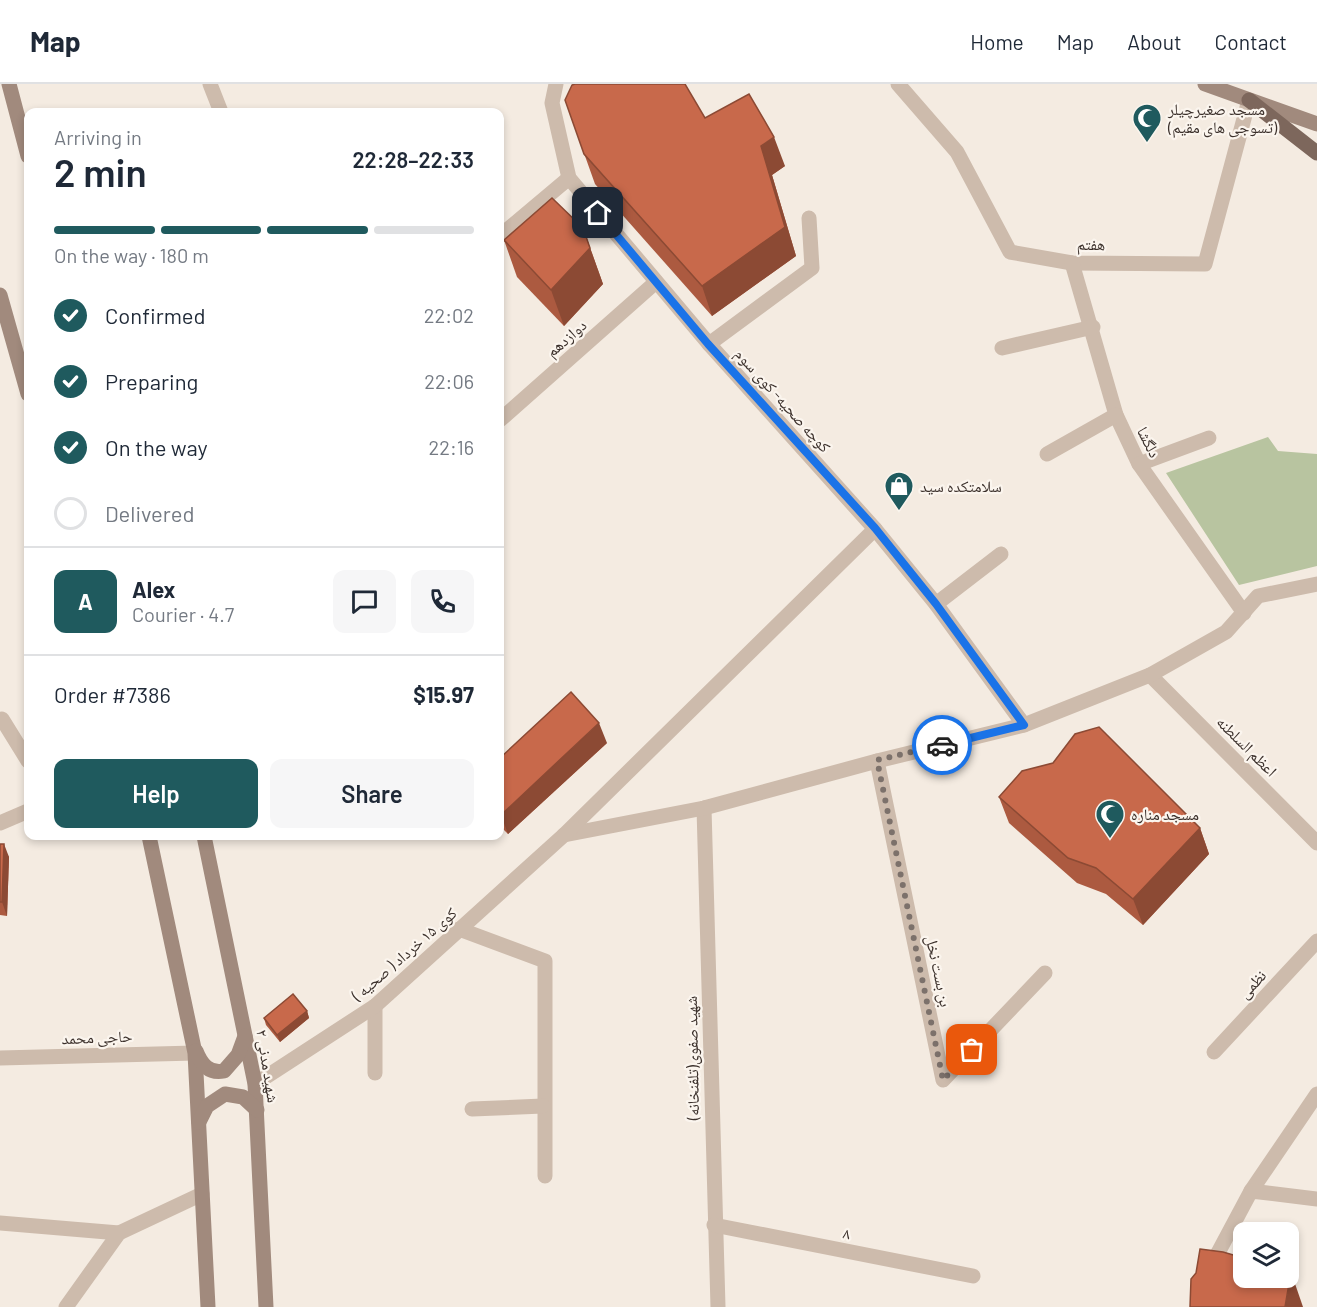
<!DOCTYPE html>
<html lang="en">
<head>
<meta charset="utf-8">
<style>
	body { margin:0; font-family:Barlow,"Noto Naskh Arabic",sans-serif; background:#f6f6f7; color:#1f2937; height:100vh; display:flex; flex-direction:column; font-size:22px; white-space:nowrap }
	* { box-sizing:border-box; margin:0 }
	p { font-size:20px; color:#747a83 }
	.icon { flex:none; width:33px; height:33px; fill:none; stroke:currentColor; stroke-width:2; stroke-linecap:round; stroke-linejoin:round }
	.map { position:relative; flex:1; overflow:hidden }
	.drawer { position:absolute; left:24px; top:24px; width:480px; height:732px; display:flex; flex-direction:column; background:#fff; border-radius:12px; box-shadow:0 3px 9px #0003 }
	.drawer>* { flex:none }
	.buttons { position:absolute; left:1233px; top:1138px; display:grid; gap:12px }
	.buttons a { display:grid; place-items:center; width:66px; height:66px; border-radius:12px; background:#fff; box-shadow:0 3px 9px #0003; font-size:30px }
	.pin { position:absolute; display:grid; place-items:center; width:51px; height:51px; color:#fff; margin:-26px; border-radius:12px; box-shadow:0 3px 9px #0006 }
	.courier { position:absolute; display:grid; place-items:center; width:60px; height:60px; margin:-30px; border:4px solid #1a73e8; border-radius:50%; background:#fff; color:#222; box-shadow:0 2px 8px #0007 }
	.head em { font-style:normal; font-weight:600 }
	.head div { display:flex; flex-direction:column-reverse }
	.head { display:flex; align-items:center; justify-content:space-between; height:102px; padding:0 30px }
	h1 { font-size:39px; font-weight:600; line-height:45px }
	.bar { display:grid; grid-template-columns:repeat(4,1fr); gap:9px 6px; align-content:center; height:72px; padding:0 30px }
	.bar i { height:8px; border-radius:4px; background:#e0e1e3 }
	.bar .current { background:#1f5a5e }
	.bar p { grid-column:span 4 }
	.line { display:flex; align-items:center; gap:15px; padding:0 30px; border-top:2px solid #e0e1e3 }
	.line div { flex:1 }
	.round { display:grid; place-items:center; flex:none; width:63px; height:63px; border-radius:12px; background:#f6f6f7 }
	ol { padding:0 30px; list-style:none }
	li { display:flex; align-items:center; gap:18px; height:66px }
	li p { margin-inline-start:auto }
	li .icon { padding:6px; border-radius:50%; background:#1f5a5e; color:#fff; stroke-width:4 }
	li:last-child { color:#747a83 }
	li i { width:33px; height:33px; border:3px solid #e0e1e3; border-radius:50% }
	.button { display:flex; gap:12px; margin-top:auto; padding:12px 30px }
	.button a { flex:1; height:69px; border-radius:12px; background:#1f5a5e; color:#fff; font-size:24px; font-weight:600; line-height:69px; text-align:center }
	.button a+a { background:#f6f6f7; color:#1f2937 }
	header { display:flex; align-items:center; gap:36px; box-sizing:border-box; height:84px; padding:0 30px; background:#fff; border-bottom:2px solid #e0e1e3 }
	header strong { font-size:28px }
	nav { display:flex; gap:33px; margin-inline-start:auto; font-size:21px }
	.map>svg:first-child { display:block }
	.green { fill:#b8c4a0 }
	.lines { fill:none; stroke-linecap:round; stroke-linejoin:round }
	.minor { stroke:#cdbbac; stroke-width:15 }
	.tertiary { stroke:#cdbbac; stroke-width:15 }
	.secondary { stroke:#a18a7d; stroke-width:15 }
	.primary { stroke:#7d675c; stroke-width:15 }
	.wall { fill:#ac5a40 }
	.shaded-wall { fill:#8c4a34 }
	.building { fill:#c8694b; stroke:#8c4a34; stroke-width:1.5 }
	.done { stroke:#7c716b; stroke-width:6; stroke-dasharray:0 10.8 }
	.route { stroke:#1a73e8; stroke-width:8 }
	.labels { text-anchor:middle; stroke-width:4.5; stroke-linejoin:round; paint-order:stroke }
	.poi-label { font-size:16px; fill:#3b302b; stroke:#fbf5ee; text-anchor:start }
	.street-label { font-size:16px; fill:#3b302b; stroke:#fbf5ee }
</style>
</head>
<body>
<header>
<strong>Map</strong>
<nav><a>Home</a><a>Map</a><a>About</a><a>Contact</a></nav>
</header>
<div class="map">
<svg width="1317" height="1223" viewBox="0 0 1317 1223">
	<rect width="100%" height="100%" fill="#f4ebe1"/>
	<polygon class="green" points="1268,353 1278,367 1317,370 1317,482 1239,501 1166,389"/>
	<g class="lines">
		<g class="minor">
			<polyline points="210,0 221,28"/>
			<polyline points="556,0 552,19 569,94 709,260 875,445 936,520 1024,641"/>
			<polyline points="898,0 957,68 1010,168 1072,179 1205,180 1249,16"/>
			<polyline points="500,152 569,94"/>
			<polyline points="1072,179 1116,331 1139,380 1244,529"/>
			<polyline points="709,260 812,184 809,134"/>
			<polyline points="1002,264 1093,243"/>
			<polyline points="500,336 656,198"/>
			<polyline points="1047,370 1116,331"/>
			<polyline points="1139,380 1209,354"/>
			<polyline points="936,520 1001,470"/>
			<polyline points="1150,591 1317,759"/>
			<polyline points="2,635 28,677"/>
			<polyline points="877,677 943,996 1045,889"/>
			<polyline points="704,724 718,1223"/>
			<polyline points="564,751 704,724 877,677 1024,641 1150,591 1226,548 1258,512 1317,500"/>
			<polyline points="459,845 545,877 545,1092"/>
			<polyline points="1214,968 1317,857"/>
			<polyline points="0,974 195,969"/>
			<polyline points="375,989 375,922"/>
			<polyline points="255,1000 375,922 564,751 875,445"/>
			<polyline points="472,1025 543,1022"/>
			<polyline points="1251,1107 1317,1010"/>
			<polyline points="0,1139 119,1149"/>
			<polyline points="714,1141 973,1192"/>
			<polyline points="66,1223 119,1149 202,1110"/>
			<polyline points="1200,1223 1203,1197 1251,1107 1317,1115"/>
		</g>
		<polyline class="tertiary" points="0,739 28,727"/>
		<g class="secondary">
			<polyline points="9,0 28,72"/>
			<polyline points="1205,0 1317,40"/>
			<polyline points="0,211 28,310"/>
			<polyline points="149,752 195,969 208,1223"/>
			<polyline points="204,752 255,1000 266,1223"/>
			<path d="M196 967C201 980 209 990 224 987L238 971 245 952"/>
			<polyline points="199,1038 207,1022 225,1010 243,1013 257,1026"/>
		</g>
		<polyline class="primary" points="1249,16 1317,69"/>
	</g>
	<g class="wall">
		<polygon points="565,16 705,34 785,82 772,91 796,172 712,232 595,100"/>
		<polygon points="583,144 603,200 564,242 517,193 504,156"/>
		<polygon points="607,659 508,750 500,742 500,674"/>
		<polygon points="1053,679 1200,744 1209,770 1143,841 1106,810 1077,799 1009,739 999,713"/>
		<polygon points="0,760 9,773 7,832 0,831"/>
		<polygon points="307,927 309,934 280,958 266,941 264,934"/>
	</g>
	<g class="shaded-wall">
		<polygon points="774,53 785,82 772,91 796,172 712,232 702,202 761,62"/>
		<polygon points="583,144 603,200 564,242 551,206"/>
		<polygon points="599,639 607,659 508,750 501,731"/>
		<polygon points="1200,744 1209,770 1143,841 1133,815"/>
		<polygon points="4,760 9,773 7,832 2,818"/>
		<polygon points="307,927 309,934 280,958 277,951"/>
		<polygon points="1291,1188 1303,1223 1285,1223"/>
	</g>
	<g class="building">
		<polygon points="575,0 685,0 705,34 749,10 774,53 761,62 785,143 702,202 584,70 565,16 572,1"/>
		<polygon points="552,114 583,144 590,164 551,206 504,156"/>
		<polygon points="571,608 599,639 501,731 500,729 500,674"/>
		<polygon points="1099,643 1200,744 1133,815 1096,784 1068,774 999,713 1022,687 1053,679 1075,650"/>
		<polygon points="0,760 4,760 2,818 0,818"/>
		<polygon points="293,910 307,927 277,951 264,934"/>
		<polygon points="1200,1165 1223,1168 1244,1174 1244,1194 1288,1194 1288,1187 1291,1188 1285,1223 1190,1223 1191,1195 1196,1189"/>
	</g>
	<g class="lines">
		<polyline class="done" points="942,661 877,676 943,996 972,966"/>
		<polyline class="route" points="598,129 708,260 875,444 936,520 1024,641 942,661"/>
	</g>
	<defs>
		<g id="mosque-pin" transform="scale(1.5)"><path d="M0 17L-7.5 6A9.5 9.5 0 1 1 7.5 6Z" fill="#1f5a5e" stroke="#fbf5ee"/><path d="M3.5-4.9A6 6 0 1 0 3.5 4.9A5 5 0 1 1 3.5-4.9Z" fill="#fff"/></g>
		<g id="shop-pin" transform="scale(1.5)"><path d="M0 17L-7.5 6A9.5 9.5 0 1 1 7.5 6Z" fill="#1f5a5e" stroke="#fbf5ee"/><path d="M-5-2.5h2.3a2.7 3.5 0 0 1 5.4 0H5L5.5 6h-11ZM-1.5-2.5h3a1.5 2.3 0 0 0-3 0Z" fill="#fff"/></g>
	</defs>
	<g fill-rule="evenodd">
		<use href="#mosque-pin" x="1147" y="34"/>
		<use href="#shop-pin" x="899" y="402"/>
		<use href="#mosque-pin" x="1110" y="730"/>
	</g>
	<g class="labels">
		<g class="poi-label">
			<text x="1168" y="31">مسجد صغیرچیلر<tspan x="1168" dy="18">(تسوجی های مقیم)</tspan></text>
			<text x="920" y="408">سلامتکده سید</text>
			<text x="1131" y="736">مسجد مناره</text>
		</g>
		<g class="street-label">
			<text transform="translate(1091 160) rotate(1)" y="6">هفتم</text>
			<text transform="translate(566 254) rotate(-41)" y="6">دوازدهم</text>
			<text transform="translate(783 316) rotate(48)" y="6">کوچه صحیه- کوی سوم</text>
			<text transform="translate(1149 358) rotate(63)" y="6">دلگشا</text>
			<text transform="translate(1247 662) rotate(45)" y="6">اعظم السلطنه</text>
			<text transform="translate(404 870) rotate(-41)" y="6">کوی ۱۵ خرداد ( صحیه )</text>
			<text transform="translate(939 887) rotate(78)" y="6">بن بست نخل</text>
			<text transform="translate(1252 900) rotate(-47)" y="6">نظمی</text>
			<text transform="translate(97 953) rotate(-2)" y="6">حاجی محمد</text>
			<text transform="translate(692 974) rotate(-91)" y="6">شهید صفوی(تلفنخانه)</text>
			<text transform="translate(268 982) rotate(81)" y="6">شهید مدنی ۲</text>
			<text transform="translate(847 1149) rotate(11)" y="6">۸</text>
		</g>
	</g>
</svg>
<div class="buttons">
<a><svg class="icon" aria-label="layers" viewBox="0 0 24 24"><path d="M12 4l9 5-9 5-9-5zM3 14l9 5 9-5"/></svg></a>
</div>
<div class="pin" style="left:972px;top:966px;background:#ea580c"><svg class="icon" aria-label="bag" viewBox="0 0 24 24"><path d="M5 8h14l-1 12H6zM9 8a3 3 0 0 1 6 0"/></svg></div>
<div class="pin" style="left:598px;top:129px;background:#1f2937"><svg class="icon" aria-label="home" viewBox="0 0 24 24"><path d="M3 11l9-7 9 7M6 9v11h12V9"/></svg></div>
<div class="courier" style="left:942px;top:661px"><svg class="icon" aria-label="car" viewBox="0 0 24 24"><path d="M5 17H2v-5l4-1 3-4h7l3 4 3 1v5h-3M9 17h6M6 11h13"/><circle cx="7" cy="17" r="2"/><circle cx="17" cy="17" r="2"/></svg></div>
<section class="drawer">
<div class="head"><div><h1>2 min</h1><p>Arriving in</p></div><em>22:28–22:33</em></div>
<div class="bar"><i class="current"></i><i class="current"></i><i class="current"></i><i></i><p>On the way · 180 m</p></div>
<ol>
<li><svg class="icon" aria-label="check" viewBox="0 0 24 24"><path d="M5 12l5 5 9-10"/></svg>Confirmed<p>22:02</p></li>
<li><svg class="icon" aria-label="check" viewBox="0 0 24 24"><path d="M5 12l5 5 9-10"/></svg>Preparing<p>22:06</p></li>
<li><svg class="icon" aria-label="check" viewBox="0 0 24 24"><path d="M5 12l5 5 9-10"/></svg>On the way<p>22:16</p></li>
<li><i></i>Delivered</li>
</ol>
<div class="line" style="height:108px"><b class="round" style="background:#1f5a5e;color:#fff">A</b><div><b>Alex</b><p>Courier · 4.7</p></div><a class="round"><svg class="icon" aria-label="chat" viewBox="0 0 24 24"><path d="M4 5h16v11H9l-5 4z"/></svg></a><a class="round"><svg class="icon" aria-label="phone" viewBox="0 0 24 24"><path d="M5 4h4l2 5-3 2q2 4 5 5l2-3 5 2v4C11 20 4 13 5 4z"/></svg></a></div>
<div class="line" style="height:78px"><div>Order #7386</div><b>$15.97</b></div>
<div class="button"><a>Help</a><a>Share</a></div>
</section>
</div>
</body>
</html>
